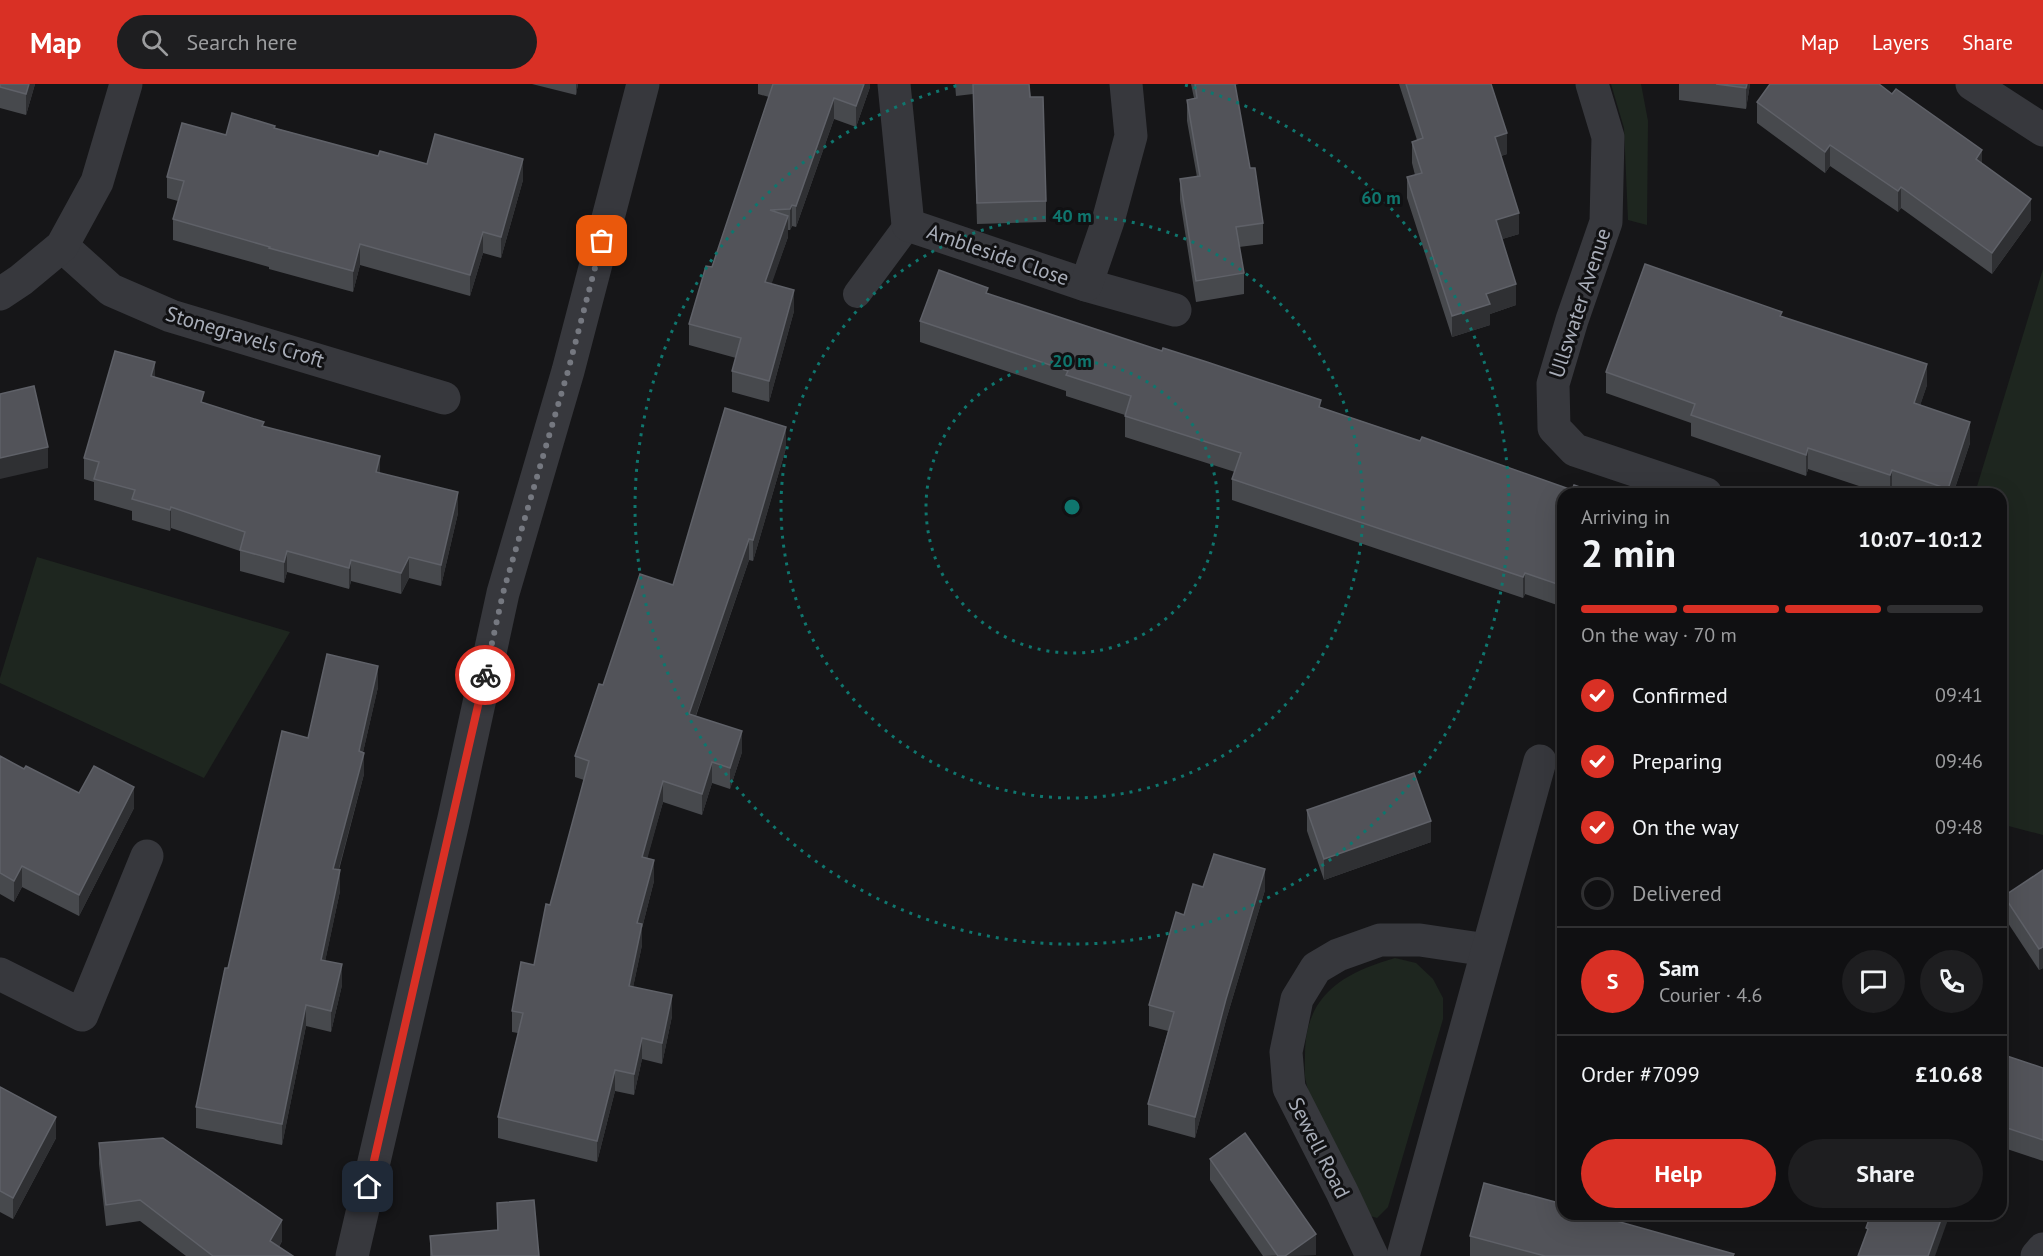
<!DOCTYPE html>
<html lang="en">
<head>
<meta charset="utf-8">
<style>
	body { margin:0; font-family:"PT Sans",sans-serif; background:#1e1e20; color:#f1f3f6; height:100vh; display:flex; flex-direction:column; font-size:22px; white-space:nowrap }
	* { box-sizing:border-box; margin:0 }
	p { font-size:20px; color:#9c9d9f }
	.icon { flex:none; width:33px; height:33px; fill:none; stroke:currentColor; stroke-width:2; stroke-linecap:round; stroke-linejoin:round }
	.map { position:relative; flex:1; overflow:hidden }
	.details { position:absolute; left:1557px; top:404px; width:450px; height:732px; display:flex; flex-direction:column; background:#101012; border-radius:18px; box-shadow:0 6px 24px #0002,0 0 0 2px #303032 }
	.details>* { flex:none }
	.pin { position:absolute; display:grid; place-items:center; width:51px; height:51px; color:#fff; margin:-26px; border-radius:12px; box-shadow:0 3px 9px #0006 }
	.courier { position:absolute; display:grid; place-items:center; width:60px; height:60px; margin:-30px; border:4px solid #d93025; border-radius:50%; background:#fff; color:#222; box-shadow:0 2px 8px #0007 }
	.headline em { font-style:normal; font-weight:700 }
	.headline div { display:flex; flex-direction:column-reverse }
	.headline { display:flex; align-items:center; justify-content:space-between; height:102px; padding:0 24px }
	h1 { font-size:39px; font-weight:700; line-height:45px }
	.bar { display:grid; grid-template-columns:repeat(4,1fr); gap:9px 6px; align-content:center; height:72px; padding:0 24px }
	.bar i { height:8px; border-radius:4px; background:#303032 }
	.bar .on { background:#d93025 }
	.bar p { grid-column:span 4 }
	.line { display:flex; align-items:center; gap:15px; padding:0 24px; border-top:2px solid #303032 }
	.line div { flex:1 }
	.round { display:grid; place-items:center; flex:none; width:63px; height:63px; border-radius:32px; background:#1e1e20 }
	ol { padding:0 24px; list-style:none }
	li { display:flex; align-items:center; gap:18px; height:66px }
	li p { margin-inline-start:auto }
	li .icon { padding:6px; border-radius:50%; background:#d93025; color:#fff; stroke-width:4 }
	li:last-child { color:#9c9d9f }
	li i { width:33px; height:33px; border:3px solid #303032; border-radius:50% }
	.cta { display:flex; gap:12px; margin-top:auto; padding:12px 24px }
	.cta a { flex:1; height:69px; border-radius:36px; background:#d93025; color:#fff; font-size:24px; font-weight:700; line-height:69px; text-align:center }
	.cta a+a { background:#1e1e20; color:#f1f3f6 }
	header { display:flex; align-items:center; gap:36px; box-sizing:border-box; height:84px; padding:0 30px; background:#d93025; color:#fff }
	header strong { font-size:28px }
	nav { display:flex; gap:33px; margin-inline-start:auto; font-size:21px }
	.search { width:420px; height:54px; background:#1e1e20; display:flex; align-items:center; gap:15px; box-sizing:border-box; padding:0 21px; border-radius:33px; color:#9c9d9f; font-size:22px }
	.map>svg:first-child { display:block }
	.green { fill:#1e261f }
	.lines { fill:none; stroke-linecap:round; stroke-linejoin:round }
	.service { stroke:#37383d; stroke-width:28 }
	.minor { stroke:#37383d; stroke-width:33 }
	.wall { fill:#47494d }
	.shaded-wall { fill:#2f3033 }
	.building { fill:#525359; stroke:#5f6168; stroke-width:1.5 }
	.done { stroke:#757880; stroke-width:6; stroke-dasharray:0 10.8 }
	.route { stroke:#d93025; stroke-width:8 }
	.ring { fill:none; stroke:#0f766e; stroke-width:3; stroke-dasharray:3 6 }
	.labels { text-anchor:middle; stroke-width:6; stroke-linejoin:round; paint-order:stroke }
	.street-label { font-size:21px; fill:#a8adb8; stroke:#111113 }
	.centre { fill:#0f766e; stroke:#111113; stroke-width:3 }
	.ring-label { font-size:18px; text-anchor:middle; font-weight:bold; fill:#0f766e; stroke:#111113; stroke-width:6; stroke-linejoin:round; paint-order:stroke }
</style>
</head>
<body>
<header>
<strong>Map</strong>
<div class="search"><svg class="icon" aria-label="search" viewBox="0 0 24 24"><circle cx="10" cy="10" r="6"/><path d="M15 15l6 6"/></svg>Search here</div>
<nav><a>Map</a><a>Layers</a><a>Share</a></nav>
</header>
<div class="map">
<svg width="2043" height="1172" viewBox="0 0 2043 1172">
	<rect width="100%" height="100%" fill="#161618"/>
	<g class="green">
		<polygon points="1611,0 1641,0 1648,37 1647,141 1628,136 1624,44"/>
		<polygon points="2043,185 2043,751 2001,740 2001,410 1975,409"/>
		<polygon points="37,473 290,548 204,694 0,599 0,594"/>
		<path d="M1395 874 1416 879 1433 895 1443 914V935L1388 1123 1377 1134 1367 1131C1347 1090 1316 1042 1306 998 1304 990 1305 980 1305 971 1305 911 1343 889 1395 874Z"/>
	</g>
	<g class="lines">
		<polyline class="service" points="857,210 908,141"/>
		<g class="minor">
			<polyline points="894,0 908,141 1086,201 1175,226"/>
			<polyline points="1592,0 1608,53 1606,138 1572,236 1553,300 1554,344 1575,366 1706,410"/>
			<polyline points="1972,0 2043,46"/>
			<polyline points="62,162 111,206 171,232 444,314"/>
			<polyline points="1086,201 1108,137 1131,52 1126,0"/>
			<polyline points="0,210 21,196 62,162 97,98 126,0"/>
			<polyline points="0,890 82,931 147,772"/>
			<polyline points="352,1172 454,734 503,509 568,287 643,0"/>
			<polyline points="1372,1172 1342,1108 1289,1004 1286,968 1297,915 1316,884 1338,871 1380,856 1420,856 1487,866"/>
			<polyline points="1403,1172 1540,677"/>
			<polyline points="2037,1172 2043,1165"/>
		</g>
	</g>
	<g class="wall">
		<polygon points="0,0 35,0 26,31 0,24"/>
		<polygon points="532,0 578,0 576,11"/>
		<polygon points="758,0 870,0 870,3 856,43 834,35 796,143 792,142 790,146 788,146 788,153 771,200 794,227 769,318 732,308 732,287 736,274 689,261 689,240 712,183 769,13 758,10"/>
		<polygon points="955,0 1029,0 1046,117 1046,138 977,140 973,10 956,12"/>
		<polygon points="1191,0 1239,0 1235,1 1250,84 1263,139 1263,160 1239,163 1244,189 1244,210 1196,218 1180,116 1180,95 1197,93 1187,37 1187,16 1194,14"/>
		<polygon points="1399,0 1491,0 1507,70 1501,72 1519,150 1502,155 1516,221 1490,230 1490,241 1452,253 1407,114 1407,93 1415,91 1412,79 1412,58 1417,56"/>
		<polygon points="1679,0 1750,0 1746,25 1679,16"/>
		<polygon points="1757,18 1982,80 2031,136 1992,190 1901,124 1898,128 1830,82 1825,89 1757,39"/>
		<polygon points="275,44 378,72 523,96 501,174 483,169 470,212 360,181 353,208 269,185 269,183 173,156 173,135 178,117 167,114 167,93 226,51"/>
		<polygon points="988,210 1420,357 1572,406 1599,410 1563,410 1563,523 1525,510 1523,514 1232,416 1232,395 1235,388 1125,353 1125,331 1066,312 1066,307 920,258 920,237"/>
		<polygon points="1782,233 1927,301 1920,321 1970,359 1953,410 1900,410 1892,407 1891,410 1883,410 1808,385 1806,392 1691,352 1691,339 1606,309 1606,288"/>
		<polygon points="155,294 204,319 380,389 458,429 441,502 409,494 401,510 351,497 349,505 287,488 284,499 240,487 240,467 171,444 170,447 132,436 132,427 94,416 94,398 84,395 84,374"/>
		<polygon points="786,364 753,477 749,476 696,632 742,668 730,705 712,699 702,731 663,718 647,774 654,797 642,844 642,861 633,903 672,932 662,980 642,975 634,1011 615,1007 597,1078 498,1054 498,1033 518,949 512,948 512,927 534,881 584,696 575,693 575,672 603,601 673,501"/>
		<polygon points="378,603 363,668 364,690 339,786 340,807 325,877 342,901 331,948 306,942 282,1061 196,1044 196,1023 308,654"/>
		<polygon points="0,672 24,685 79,709 134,724 79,832 22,803 14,818 0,810"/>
		<polygon points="1307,726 1431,758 1324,796 1307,747"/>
		<polygon points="2043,786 2043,884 2039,886 2004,833 2004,812"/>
		<polygon points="1203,803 1265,806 1226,936 1195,1054 1148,1041 1148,1020 1168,947 1149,942 1149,921 1184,831"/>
		<polygon points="1563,858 1563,897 1558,896 1558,875"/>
		<polygon points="2001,970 2043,984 2043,1077 2001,1063"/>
		<polygon points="0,1003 56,1054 13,1135 0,1128"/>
		<polygon points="99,1059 282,1157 279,1163 293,1172 186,1172 140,1137 106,1142 99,1080"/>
		<polygon points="1210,1075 1316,1171 1263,1172 1210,1096"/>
		<polygon points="497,1119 539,1172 430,1172 430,1152 497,1146"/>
		<polygon points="1595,1131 1734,1172 1470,1172 1470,1152"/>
	</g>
	<g class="shaded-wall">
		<polygon points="29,0 35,0 26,31 26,10"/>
		<polygon points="576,0 578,0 576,11"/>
		<polygon points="864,0 870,0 870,3 856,43 856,22"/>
		<polygon points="1747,0 1750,0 1746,25 1746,4"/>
		<polygon points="834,14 834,35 796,143 796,122"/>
		<polygon points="1507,49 1507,70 1495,74 1495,53"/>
		<polygon points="1830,61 1830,82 1825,89 1825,68"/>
		<polygon points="1982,66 1982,87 1976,75"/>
		<polygon points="523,75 523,96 501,174 501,153"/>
		<polygon points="1901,103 1901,124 1898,128 1898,107"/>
		<polygon points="2031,115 2031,136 1992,190 1992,169"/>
		<polygon points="792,121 792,142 790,146 790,125"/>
		<polygon points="1519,129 1519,150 1496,157 1496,136"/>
		<polygon points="788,132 788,153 765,219 765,198"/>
		<polygon points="483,148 483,169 470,212 470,191"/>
		<polygon points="360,160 360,181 353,208 353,187"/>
		<polygon points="1516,200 1516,221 1490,230 1490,241 1452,253 1452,232 1486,210"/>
		<polygon points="794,206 794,227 769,318 769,297"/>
		<polygon points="155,278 155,299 151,292"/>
		<polygon points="1927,280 1927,301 1914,340 1914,319"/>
		<polygon points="1970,338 1970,359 1953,410 1948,410 1948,405"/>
		<polygon points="786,343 786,364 753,477 753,456"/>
		<polygon points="48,363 48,384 0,395 0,374"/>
		<polygon points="1808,364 1808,385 1806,392 1806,371"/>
		<polygon points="380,372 380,393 376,388"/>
		<polygon points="1892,386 1892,407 1890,410 1890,391"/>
		<polygon points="458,408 458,429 441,502 441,481"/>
		<polygon points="171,423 171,444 170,447 170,426"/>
		<polygon points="749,455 749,476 689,651 689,630"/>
		<polygon points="287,467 287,488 284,499 284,478"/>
		<polygon points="409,473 409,494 401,510 401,489"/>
		<polygon points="351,476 351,497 349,505 349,484"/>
		<polygon points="1525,489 1525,510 1523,514 1523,493"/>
		<polygon points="378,582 378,603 359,686 364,669 364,690 333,806 333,785"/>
		<polygon points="742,647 742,668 730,705 730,684"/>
		<polygon points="712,678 712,699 702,731 702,710"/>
		<polygon points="663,697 663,718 642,794 642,773"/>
		<polygon points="134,703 134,724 79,832 79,811"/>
		<polygon points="1431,737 1431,758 1324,796 1324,775"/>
		<polygon points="654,776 654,797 642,844 642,861 629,923 629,902 637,839"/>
		<polygon points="22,782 22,803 14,818 14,797"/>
		<polygon points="1265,785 1265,806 1226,936 1195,1054 1195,1033 1226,915"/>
		<polygon points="340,786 340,807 321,897 321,876"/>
		<polygon points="2043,863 2043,884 2039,886 2039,865"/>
		<polygon points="342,880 342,901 331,948 331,927"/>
		<polygon points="672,911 672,932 662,980 662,959"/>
		<polygon points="306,921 306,942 282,1061 282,1040"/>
		<polygon points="642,954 642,975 634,1011 634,990"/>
		<polygon points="615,986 615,1007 597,1078 597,1057"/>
		<polygon points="56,1033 56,1054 13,1135 13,1114"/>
		<polygon points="1943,1130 1950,1130 1935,1172 1928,1172"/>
		<polygon points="282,1136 282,1157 274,1172 270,1157"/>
		<polygon points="1316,1150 1316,1171 1285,1172"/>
	</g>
	<g class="building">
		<polygon points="0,0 29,0 26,10 0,3"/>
		<polygon points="773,0 864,0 856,22 834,14 796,122 792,121 790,125 770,126 788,132 765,198 794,206 769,297 732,287 741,254 689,240 706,182 712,183"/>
		<polygon points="973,0 1029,0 1030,13 1043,13 1046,117 977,119"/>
		<polygon points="1195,0 1235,0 1250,84 1255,84 1263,139 1236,143 1244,189 1196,197 1180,95 1200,92 1187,16 1197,14"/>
		<polygon points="1406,0 1491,0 1507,49 1495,53 1519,129 1496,136 1516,200 1486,210 1490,220 1452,232 1407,93 1422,89 1412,58 1423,54"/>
		<polygon points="1716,0 1747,0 1746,4"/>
		<polygon points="1770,0 1879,0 1892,10 1896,5 1982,66 1976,75 2031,115 1992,169 1901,103 1898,107 1830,61 1825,68 1757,18"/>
		<polygon points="232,29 275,42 274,44 378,72 380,67 427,80 435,50 523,75 501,153 483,148 470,191 360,160 353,187 269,164 270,163 173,135 184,97 167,93 182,39 226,51"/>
		<polygon points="1645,180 1782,228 1780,232 1927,280 1914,319 1970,338 1948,405 1892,386 1890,391 1808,364 1806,371 1691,331 1695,320 1606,288"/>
		<polygon points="939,186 988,204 986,209 1162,267 1163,264 1207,278 1321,316 1319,323 1420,357 1422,353 1572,406 1574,401 1599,410 1563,410 1563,502 1525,489 1523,493 1232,395 1241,369 1125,332 1131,312 1066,291 1068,287 920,237"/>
		<polygon points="115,267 155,278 151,292 204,308 201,318 264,338 262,342 380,372 376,388 458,408 441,481 409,473 401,489 351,476 349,484 287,467 284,478 240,466 245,448 171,423 170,426 132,415 135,406 94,395 99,378 84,374"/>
		<polygon points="34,302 48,363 0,374 0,310"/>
		<polygon points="725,324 786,343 753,456 749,455 689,630 742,647 730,684 712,678 702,710 663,697 642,773 654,776 637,839 642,840 629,902 672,911 662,959 642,954 634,990 615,986 597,1057 498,1033 523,929 512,927 521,878 534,881 546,820 550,821 589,677 575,672 599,600 603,601 640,490 673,501"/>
		<polygon points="327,570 378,582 359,667 364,669 333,785 340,786 321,876 342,880 331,927 306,921 282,1040 196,1023 225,884 228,884 282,647 308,654"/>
		<polygon points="0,672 24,685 26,682 79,709 94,682 134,703 79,811 22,782 14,797 0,789"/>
		<polygon points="1414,689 1431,737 1324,775 1307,726"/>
		<polygon points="1214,770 1265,785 1226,915 1195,1033 1148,1020 1174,928 1149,921 1176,828 1184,831 1193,800 1203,803"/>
		<polygon points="2043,786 2043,863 2039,865 2004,812"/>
		<polygon points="1563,858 1563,876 1558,875"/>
		<polygon points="2001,970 2043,984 2043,1056 2001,1042"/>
		<polygon points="0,1003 56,1033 13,1114 0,1107"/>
		<polygon points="1245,1049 1316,1150 1285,1172 1278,1172 1210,1075"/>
		<polygon points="163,1054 282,1136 270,1157 293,1172 213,1172 140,1116 106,1121 99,1059"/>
		<polygon points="1484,1099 1563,1120 1563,1130 1595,1130 1595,1131 1734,1170 1733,1172 1545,1172 1470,1152"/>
		<polygon points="534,1116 539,1172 432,1172 430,1152 498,1146 497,1119"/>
		<polygon points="1871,1130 1943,1130 1928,1172 1858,1172 1868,1145 1866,1144"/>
	</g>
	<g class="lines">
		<polyline class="done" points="485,591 503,509 568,287 602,157"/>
		<polyline class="route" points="368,1103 485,591"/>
	</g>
	<g class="ring">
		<circle cx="1072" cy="423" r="146"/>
		<circle cx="1072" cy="423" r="291"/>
		<path d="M1185 1A437 437 0 1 1 959 1"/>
	</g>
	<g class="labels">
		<g class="street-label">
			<text transform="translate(998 171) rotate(19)" y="7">Ambleside Close</text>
			<text transform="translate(1580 219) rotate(-72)" y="7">Ullswater Avenue</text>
			<text transform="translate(245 253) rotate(17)" y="7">Stonegravels Croft</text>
			<text transform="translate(1319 1064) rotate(63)" y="7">Sewell Road</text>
		</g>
	</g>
	<circle cx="1072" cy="423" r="9" class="centre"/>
	<g class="ring-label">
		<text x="1381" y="120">60 m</text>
		<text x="1072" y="138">40 m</text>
		<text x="1072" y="283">20 m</text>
	</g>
</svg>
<div class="pin" style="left:602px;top:157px;background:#ea580c"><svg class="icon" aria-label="bag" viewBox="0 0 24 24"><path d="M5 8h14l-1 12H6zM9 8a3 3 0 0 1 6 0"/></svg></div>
<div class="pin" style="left:368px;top:1103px;background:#1f2937"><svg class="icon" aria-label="home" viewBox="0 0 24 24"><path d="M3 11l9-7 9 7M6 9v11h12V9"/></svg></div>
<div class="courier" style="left:485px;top:591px"><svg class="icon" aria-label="bike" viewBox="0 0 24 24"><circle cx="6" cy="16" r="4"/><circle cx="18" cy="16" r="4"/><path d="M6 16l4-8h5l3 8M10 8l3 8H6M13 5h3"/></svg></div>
<section class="details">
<div class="headline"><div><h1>2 min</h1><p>Arriving in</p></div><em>10:07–10:12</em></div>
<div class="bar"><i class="on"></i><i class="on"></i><i class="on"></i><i></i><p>On the way · 70 m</p></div>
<ol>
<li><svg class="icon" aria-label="check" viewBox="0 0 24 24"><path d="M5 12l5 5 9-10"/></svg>Confirmed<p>09:41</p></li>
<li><svg class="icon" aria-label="check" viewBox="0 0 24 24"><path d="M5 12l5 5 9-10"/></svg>Preparing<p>09:46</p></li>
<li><svg class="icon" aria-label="check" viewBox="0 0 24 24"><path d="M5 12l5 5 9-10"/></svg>On the way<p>09:48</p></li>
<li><i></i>Delivered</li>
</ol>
<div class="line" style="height:108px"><b class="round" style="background:#d93025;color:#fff">S</b><div><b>Sam</b><p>Courier · 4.6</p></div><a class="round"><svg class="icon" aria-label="chat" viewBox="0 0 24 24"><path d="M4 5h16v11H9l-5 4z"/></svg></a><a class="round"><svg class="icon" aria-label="phone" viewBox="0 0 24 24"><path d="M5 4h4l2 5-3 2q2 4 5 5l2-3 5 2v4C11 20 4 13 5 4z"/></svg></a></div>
<div class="line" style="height:78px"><div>Order #7099</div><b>£10.68</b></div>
<div class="cta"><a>Help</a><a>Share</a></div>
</section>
</div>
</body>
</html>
